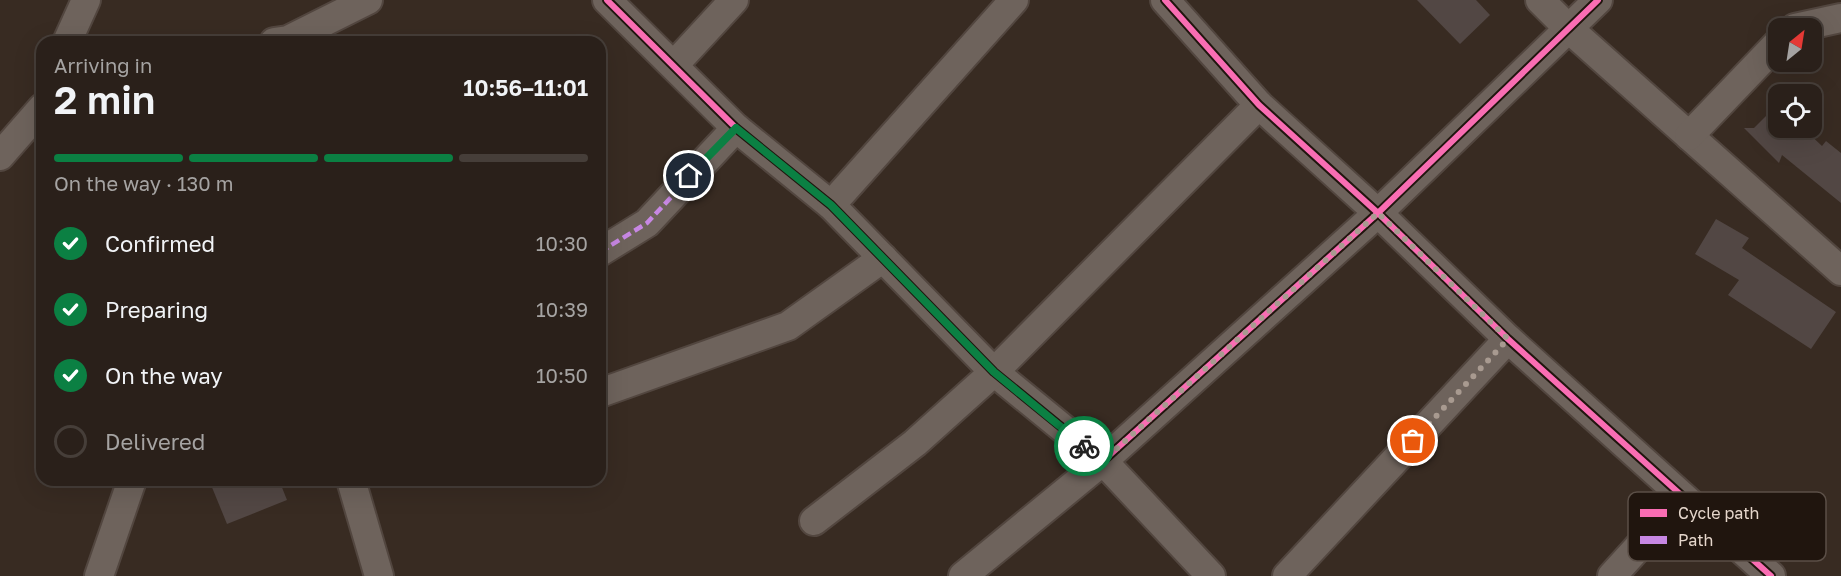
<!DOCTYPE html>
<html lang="en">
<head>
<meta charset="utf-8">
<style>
	body { margin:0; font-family:"Golos Text",sans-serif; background:#362d27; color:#f1f3f6; height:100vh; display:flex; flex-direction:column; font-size:22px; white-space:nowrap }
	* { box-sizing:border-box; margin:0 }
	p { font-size:20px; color:#a5a3a2 }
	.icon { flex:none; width:33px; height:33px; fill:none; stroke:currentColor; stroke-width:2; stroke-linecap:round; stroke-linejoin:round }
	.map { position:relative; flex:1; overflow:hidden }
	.side { position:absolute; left:36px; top:36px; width:570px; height:450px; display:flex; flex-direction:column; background:#2a201a; border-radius:18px; box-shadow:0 6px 24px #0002,0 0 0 2px #463e39 }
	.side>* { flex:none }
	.needle { width:39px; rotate:30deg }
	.buttons { position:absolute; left:1768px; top:18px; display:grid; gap:12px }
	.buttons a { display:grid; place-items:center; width:54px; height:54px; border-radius:12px; background:#2a201a; box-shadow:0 6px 24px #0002,0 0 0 2px #463e39; font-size:30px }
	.pin { position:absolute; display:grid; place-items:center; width:51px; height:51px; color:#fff; margin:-26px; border:3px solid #fff; border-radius:50%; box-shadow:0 2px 6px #0007 }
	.courier { position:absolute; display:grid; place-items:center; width:60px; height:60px; margin:-30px; border:4px solid #0b8043; border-radius:50%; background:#fff; color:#222; box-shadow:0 2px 8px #0007 }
	.overview em { font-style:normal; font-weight:600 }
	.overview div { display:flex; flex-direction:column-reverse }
	.overview { display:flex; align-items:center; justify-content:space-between; height:102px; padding:0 18px }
	h1 { font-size:39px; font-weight:600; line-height:45px }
	.bar { display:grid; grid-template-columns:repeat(4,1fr); gap:9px 6px; align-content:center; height:72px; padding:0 18px }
	.bar i { height:8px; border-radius:4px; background:#463e39 }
	.bar .on { background:#0b8043 }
	.bar p { grid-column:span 4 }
	ol { padding:0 18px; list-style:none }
	li { display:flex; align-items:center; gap:18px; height:66px }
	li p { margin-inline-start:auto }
	li .icon { padding:6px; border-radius:50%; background:#0b8043; color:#fff; stroke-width:4 }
	li:last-child { color:#a5a3a2 }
	li i { width:33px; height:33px; border:3px solid #463e39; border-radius:50% }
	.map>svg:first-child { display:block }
	.building { fill:#524744 }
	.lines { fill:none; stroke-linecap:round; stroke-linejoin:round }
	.minor-casing { stroke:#52463f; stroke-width:32 }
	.minor { stroke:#6e635c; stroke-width:28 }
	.quiet { stroke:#c787e3; stroke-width:4.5; stroke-dasharray:9 4.5; stroke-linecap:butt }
	.cycleway-casing { stroke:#20150e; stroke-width:10 }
	.cycleway { stroke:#f96db3; stroke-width:6 }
	.done { stroke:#a89a90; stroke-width:6; stroke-dasharray:0 10.8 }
	.route { stroke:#0b8043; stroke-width:8 }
	.key { fill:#20150e; stroke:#5b4f47; stroke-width:1.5 }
	.key-label { font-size:16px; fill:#e5d6cb }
</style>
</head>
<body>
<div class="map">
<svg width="1841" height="576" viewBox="0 0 1841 576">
	<rect width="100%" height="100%" fill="#382b22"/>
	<g class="building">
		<polygon points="1417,0 1476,0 1490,15 1460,44"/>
		<polygon points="1779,103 1779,128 1803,128 1822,146 1826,141 1841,153 1841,203 1782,155 1779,163 1744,128 1754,128"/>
		<polygon points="1716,219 1749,238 1742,248 1836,312 1811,349 1728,295 1739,280 1695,254"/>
		<polygon points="209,480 279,480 287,500 227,524"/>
	</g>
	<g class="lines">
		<g class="minor-casing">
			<g id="minor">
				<polyline points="607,0 736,128 831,205 994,372 1103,461 1378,213 1598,0"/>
				<polyline points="1165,0 1259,105 1378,213 1508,339 1771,576"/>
				<polyline points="1540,0 1568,28 1841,271"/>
				<polyline points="1795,28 1841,18"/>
				<polyline points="67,42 86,0"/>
				<polyline points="274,42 288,40 368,0"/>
				<polyline points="674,65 734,0"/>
				<polyline points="1689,136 1779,42"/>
				<polyline points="0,156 42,108"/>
				<polyline points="831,205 1014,0"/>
				<polyline points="600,252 647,223 736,128"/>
				<polyline points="600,393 788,326 883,258"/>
				<polyline points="351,480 379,576"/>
				<polyline points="814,521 915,443 994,372 1259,105"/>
				<polyline points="99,576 132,480"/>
				<polyline points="963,576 1103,461 1211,576"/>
				<polyline points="1287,576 1508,339"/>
				<polyline points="1612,576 1683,498"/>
			</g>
		</g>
		<use href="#minor" class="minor"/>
		<polyline class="quiet" points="600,252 647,223 736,128"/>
		<g class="cycleway-casing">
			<g id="cycleway">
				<polyline points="607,0 736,128 831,205 994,372 1103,461 1378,213 1598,0"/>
				<polyline points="1165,0 1259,105 1378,213 1508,339 1771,576"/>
			</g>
		</g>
		<use href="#cycleway" class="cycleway"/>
	</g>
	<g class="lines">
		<polyline class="done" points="1084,446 1103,461 1378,213 1508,339 1413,441"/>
		<polyline class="route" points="689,176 736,128 831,205 994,372 1084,446"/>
	</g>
	<rect x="1628" y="492" width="198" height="69" rx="9" class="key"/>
	<rect x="1640" y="509" width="27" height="8" fill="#f96db3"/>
	<rect x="1640" y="536" width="27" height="8" fill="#c787e3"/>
	<g class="key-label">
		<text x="1678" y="519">Cycle path</text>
		<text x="1678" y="546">Path</text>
	</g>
</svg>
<div class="buttons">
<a><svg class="needle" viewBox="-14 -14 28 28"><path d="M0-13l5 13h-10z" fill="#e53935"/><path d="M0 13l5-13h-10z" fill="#a5a3a2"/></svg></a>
<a><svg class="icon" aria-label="locate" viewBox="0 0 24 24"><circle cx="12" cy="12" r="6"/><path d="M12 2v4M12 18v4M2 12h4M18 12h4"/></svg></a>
</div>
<div class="pin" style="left:1413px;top:441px;background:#ea580c"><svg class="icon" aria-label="bag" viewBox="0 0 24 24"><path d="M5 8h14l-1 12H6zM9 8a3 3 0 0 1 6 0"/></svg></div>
<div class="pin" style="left:689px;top:176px;background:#1f2937"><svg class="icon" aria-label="home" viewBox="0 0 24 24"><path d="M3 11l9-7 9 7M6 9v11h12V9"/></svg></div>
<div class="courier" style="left:1084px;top:446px"><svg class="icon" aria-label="bike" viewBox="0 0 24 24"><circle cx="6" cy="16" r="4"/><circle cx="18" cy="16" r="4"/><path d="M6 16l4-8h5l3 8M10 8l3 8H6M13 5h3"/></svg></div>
<section class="side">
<div class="overview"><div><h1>2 min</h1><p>Arriving in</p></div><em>10:56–11:01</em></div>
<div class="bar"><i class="on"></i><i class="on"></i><i class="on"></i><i></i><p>On the way · 130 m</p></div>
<ol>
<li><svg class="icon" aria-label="check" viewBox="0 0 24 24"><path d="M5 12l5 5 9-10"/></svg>Confirmed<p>10:30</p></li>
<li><svg class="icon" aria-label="check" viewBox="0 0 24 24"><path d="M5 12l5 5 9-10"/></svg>Preparing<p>10:39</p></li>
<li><svg class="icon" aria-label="check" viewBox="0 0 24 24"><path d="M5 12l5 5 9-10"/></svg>On the way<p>10:50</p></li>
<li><i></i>Delivered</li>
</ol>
</section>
</div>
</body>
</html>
